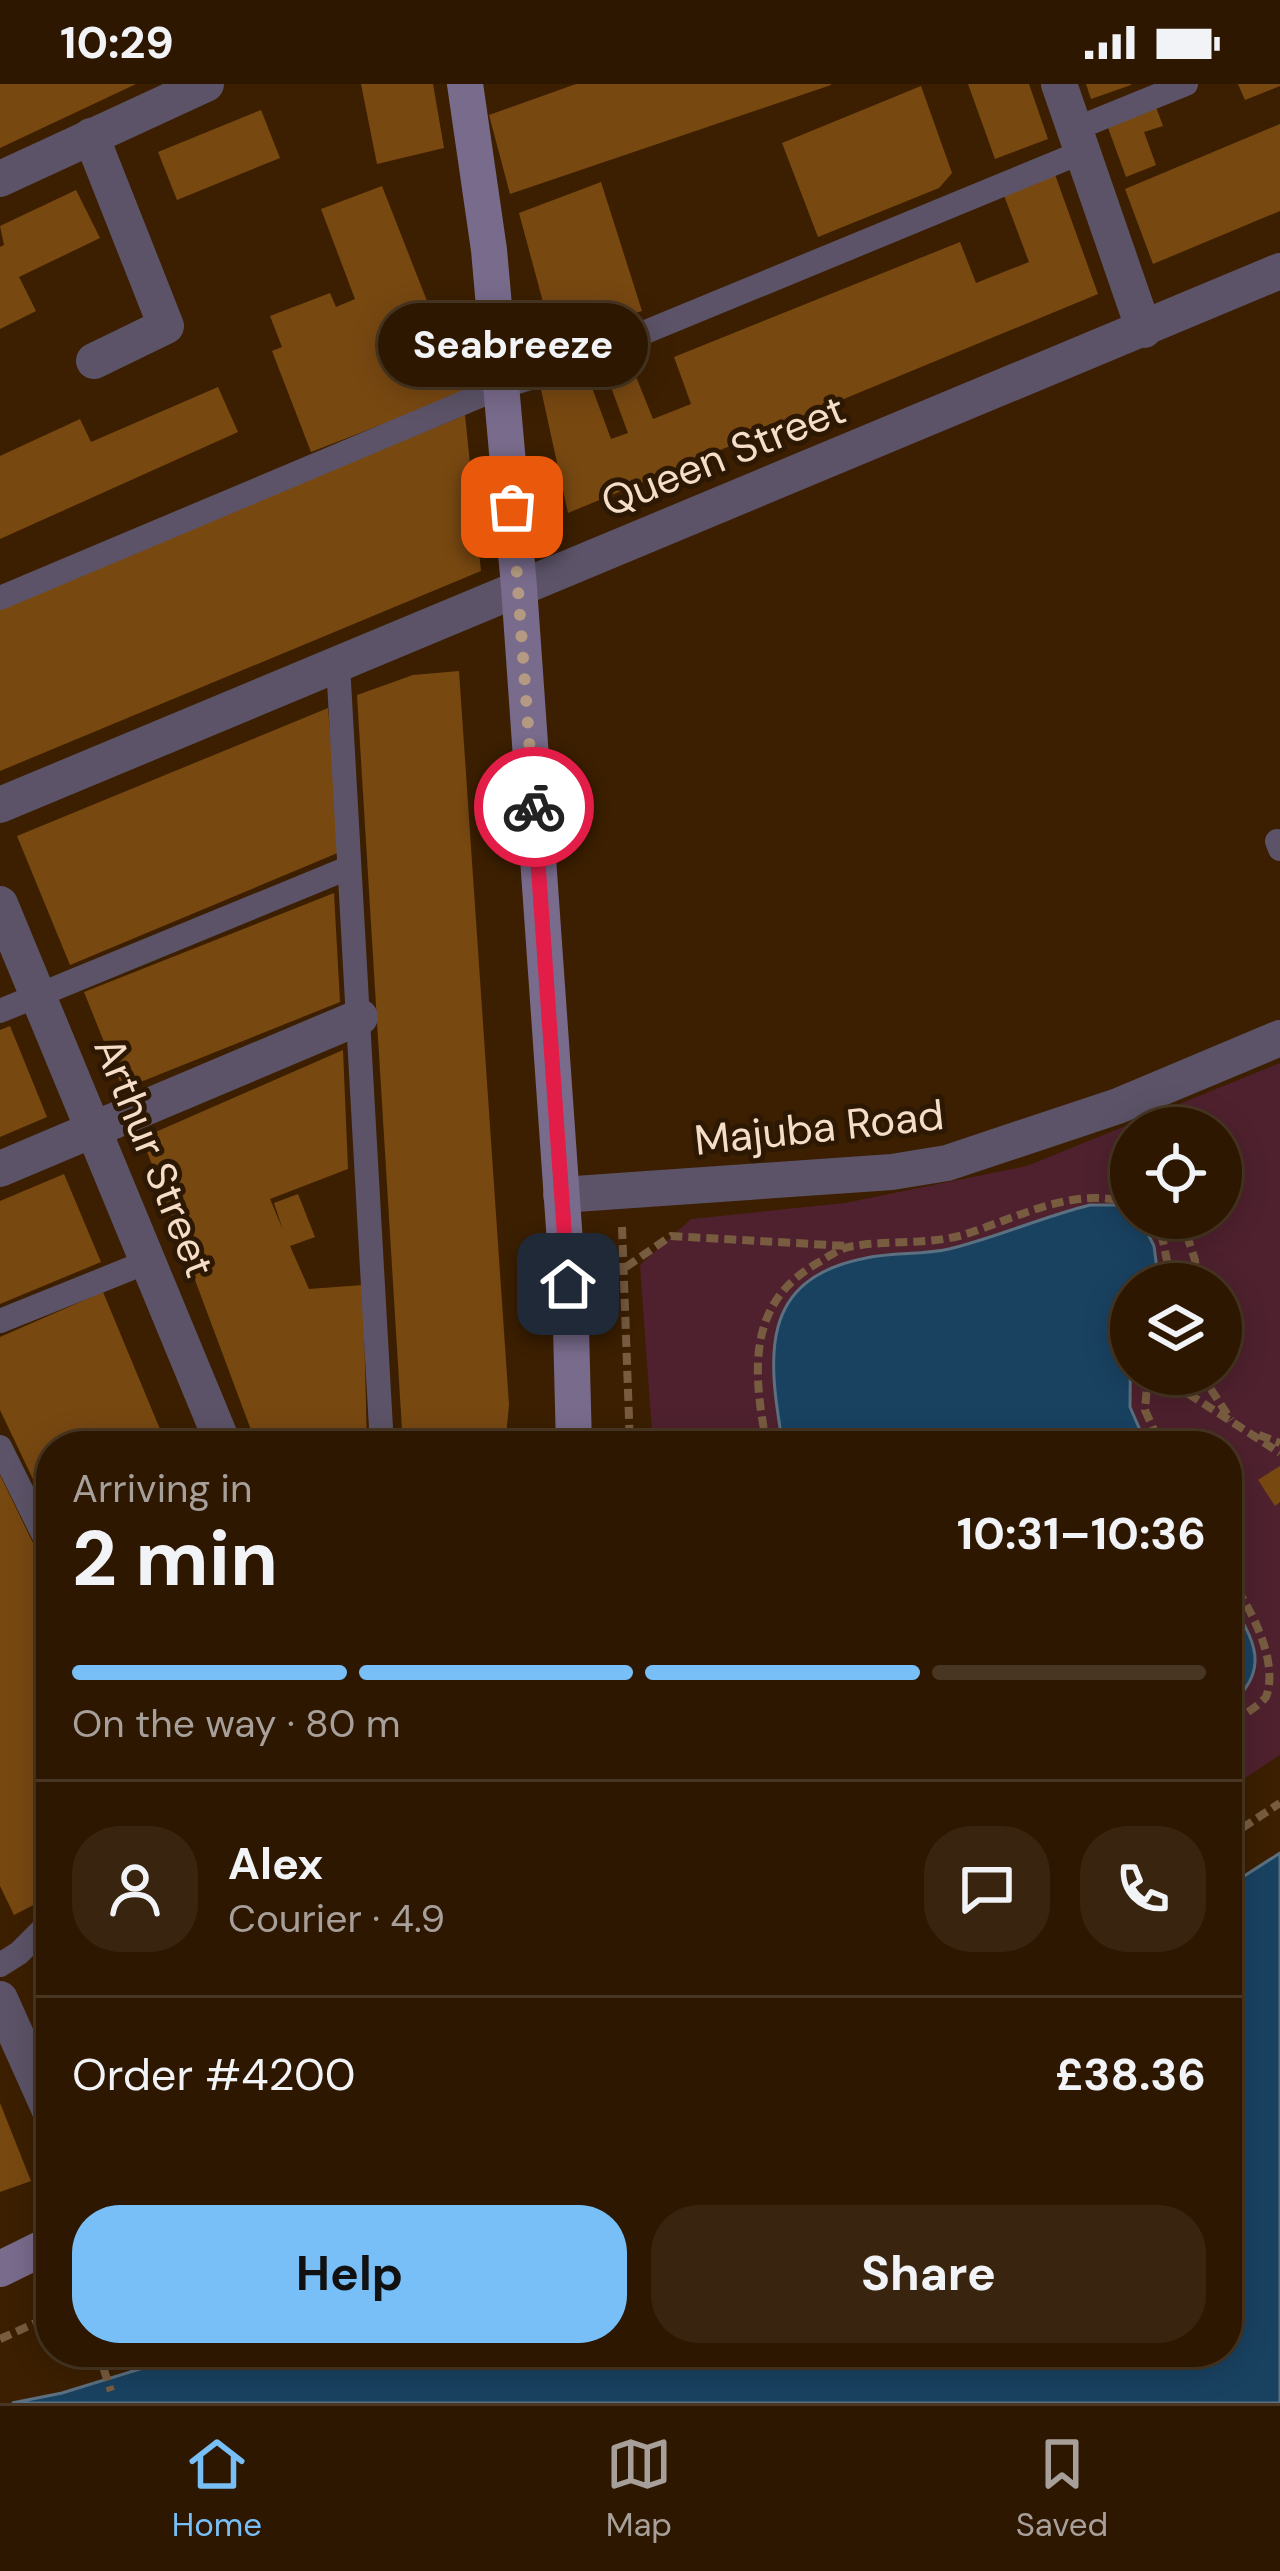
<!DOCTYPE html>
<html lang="en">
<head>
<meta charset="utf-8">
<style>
	body { margin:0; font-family:"DM Sans",sans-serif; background:#39240f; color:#f1f3f6; height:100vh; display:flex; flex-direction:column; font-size:45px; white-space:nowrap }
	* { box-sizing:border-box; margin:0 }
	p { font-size:39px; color:#a79f99 }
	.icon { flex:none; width:66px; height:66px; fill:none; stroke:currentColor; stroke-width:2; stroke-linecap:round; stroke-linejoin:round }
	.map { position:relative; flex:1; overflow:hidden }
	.drawer { position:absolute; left:36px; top:1347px; width:1206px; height:936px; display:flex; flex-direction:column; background:#2d1700; border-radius:48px; box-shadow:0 6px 30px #0003,0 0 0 3px #483622 }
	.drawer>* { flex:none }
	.buttons { position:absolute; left:1110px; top:1023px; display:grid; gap:24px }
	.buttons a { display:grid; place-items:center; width:132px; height:132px; border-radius:50%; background:#2d1700; box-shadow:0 6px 30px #0003,0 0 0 3px #483622; font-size:60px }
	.pin { position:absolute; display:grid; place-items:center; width:102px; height:102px; color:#fff; margin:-51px; border-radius:24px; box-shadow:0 6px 18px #0006 }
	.courier { position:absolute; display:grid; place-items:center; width:120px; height:120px; margin:-60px; border:9px solid #e11d48; border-radius:50%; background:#fff; color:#222; box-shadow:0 3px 15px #0007 }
	.bubble { position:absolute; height:84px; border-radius:42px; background:#2d1700; box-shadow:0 6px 30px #0003,0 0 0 3px #483622; font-size:39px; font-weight:700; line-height:84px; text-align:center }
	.summary em { font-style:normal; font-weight:700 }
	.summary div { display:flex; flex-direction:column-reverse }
	.summary { display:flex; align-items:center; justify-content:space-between; height:204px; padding:0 36px }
	h1 { font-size:78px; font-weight:700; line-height:90px }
	.bar { display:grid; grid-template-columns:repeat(4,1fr); gap:18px 12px; align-content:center; height:144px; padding:0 36px }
	.bar i { height:15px; border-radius:9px; background:#483622 }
	.bar .current { background:#78bff7 }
	.bar p { grid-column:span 4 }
	.line { display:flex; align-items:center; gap:30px; padding:0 36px; border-top:3px solid #483622 }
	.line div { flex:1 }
	.round { display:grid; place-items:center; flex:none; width:126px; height:126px; border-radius:48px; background:#39240f }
	.cta { display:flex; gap:24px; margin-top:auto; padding:24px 36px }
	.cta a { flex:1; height:138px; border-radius:48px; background:#78bff7; color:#111; font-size:48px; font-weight:700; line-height:138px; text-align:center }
	.cta a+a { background:#39240f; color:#f1f3f6 }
	.status { display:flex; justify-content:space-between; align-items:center; height:84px; padding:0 60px; background:#2d1700; direction:ltr }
	.status svg { height:33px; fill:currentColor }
	.tabs { display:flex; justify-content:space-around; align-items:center; height:168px; border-top:3px solid #483622; background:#2d1700; font-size:33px; color:#a79f99 }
	.tabs a { display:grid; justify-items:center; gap:6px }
	.tabs .current { color:#78bff7 }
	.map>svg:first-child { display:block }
	.green { fill:#4f212e; fill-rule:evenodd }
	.water { fill:#194261; stroke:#5b7080; stroke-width:3 }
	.building { fill:#784811; fill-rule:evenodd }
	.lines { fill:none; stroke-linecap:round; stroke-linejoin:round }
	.path { stroke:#785c40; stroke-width:8; stroke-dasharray:12 6; stroke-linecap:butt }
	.lane { stroke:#5c5368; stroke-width:24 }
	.street { stroke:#5c5368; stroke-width:36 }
	.secondary { stroke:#796b8c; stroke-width:36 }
	.done { stroke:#b49a82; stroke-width:12; stroke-dasharray:0 21.6 }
	.route { stroke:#e11d48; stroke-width:15 }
	.labels { text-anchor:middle; stroke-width:10; stroke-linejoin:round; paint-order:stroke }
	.street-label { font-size:42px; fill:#f5ddc8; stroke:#2d1804 }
</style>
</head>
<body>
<div class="status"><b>10:29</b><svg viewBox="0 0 49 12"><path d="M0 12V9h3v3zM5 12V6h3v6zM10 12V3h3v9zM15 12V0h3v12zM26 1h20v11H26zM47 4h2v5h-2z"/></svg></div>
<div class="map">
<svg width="1280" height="2319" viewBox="0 0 1280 2319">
	<rect width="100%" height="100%" fill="#3c1f00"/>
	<path class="green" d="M1280 979V1671L1227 1706V1362H653L640 1181 691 1135 845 1119 1027 1082ZM1131 1044H1221V1134H1131ZM1131 1200H1221V1290H1131Z"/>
	<g class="water">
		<path d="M1090 1121H1115L1131 1127V1134H1140L1154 1162 1159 1200H1131L1130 1323 1147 1362H783C768 1274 757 1195 866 1174 893 1168 922 1171 949 1165 995 1154 1042 1133 1090 1121Z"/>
		<path d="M1227 1513C1255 1555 1273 1587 1227 1623Z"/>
		<polygon points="1280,1769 1280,2319 12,2319 62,2309 195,2268 1227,2268 1227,1803"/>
	</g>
	<g class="building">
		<polygon points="0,0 136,0 0,64"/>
		<polygon points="361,0 433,0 444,64 377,80"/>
		<polygon points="576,0 831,0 831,1 510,110 489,31"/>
		<polygon points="968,0 1029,0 1048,55 995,75"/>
		<polygon points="1086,0 1131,0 1131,1 1091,15"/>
		<polygon points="1238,0 1280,0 1280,2 1245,16"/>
		<polygon points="921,2 952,89 939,104 818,153 782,59"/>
		<polygon points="1156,23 1163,42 1144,48 1156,81 1126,93 1107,41"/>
		<polygon points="261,26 280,74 177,116 158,68"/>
		<polygon points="1280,40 1280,127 1153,180 1125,105"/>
		<path d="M1053 85 1098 210 568 429 540 301 625 265 653 335 691 320 674 273 960 158 976 199 1029 178 1002 106ZM608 295 628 349 611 355 591 301Z"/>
		<polygon points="601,98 642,227 553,255 519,129"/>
		<polygon points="382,102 463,309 311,368 272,267 282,263 270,232 330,209 336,223 355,215 321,125"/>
		<polygon points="76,106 100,154 19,193 36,227 0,245 0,163 4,161 0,142"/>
		<polygon points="218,303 238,348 0,455 0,372 80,335 91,358"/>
		<polygon points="465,331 481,487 0,687 0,524"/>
		<polygon points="459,587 509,1321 505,1362 403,1362 357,611 413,591"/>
		<polygon points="328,624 340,768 70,881 17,752"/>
		<polygon points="334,809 340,918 123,1005 84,908"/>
		<polygon points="10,942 47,1033 0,1053 0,946"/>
		<polygon points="343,966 348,1085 270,1115 283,1146 274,1119 298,1110 315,1153 290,1162 309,1205 363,1201 367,1362 257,1362 142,1054"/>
		<polygon points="64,1090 101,1178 0,1220 0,1117"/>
		<polygon points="103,1208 167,1362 51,1362 51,1433 0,1326 0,1253"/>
		<polygon points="1280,1382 1280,1418 1275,1422 1258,1396"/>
		<polygon points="0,1391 51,1496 47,1523 51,1531 51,1812 14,1831 0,1802"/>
		<polygon points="0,2019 31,2097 0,2108"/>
	</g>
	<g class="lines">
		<g class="path">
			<polyline points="1151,1134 1162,1153 1172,1200"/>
			<polyline points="1181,1134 1195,1176 1197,1200"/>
			<polyline points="622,1143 630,1362"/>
			<polyline points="626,1183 671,1152 847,1162"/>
			<polyline points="1148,1290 1145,1326 1161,1362"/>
			<polyline points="1158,1290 1280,1369"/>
			<polyline points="1201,1290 1231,1336"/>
			<polyline points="1259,1351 1280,1359"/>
			<path d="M767 1362C753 1289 745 1218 821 1177 831 1171 842 1163 854 1162 890 1156 927 1161 963 1151 1015 1135 1076 1100 1131 1120"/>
			<path d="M1227 1491C1248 1519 1280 1576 1266 1613 1257 1624 1239 1633 1227 1642"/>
			<polyline points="1227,1754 1280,1719"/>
			<polyline points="0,2255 51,2232"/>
			<polyline points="98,2268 111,2307"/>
		</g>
		<g class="lane">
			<polyline points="1075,45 1186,0"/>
			<polyline points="0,514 501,303 546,289 1082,68"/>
			<polyline points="338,580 382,1362"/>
			<polyline points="1277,757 1280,765"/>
			<polyline points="0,927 348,784"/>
			<polyline points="0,1237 149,1177"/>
			<polyline points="0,1363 51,1466"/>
			<polyline points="0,1881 19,1869 51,1837"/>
		</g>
		<g class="street">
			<polyline points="1059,0 1144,246"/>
			<polyline points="91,52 166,242 94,277"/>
			<polyline points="0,95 206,0"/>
			<polyline points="0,721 1280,187"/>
			<polyline points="0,820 224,1362"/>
			<polyline points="0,1085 360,933"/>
			<polyline points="561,1111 892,1088 947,1079 1118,1022 1280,954"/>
			<polyline points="0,1915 51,2029"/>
		</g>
		<g class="secondary">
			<polyline points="465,0 489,166 519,503 571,1244 574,1362"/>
			<polyline points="0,2185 51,2160"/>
		</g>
	</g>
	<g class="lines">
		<polyline class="done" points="512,423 534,723"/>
		<polyline class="route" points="534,723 568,1200"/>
	</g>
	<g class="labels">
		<g class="street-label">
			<text transform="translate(723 371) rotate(-22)" y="15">Queen Street</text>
			<text transform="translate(819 1043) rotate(-6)" y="15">Majuba Road</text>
			<text transform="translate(155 1073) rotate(68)" y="15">Arthur Street</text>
		</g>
	</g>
</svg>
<div class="buttons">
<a><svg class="icon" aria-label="locate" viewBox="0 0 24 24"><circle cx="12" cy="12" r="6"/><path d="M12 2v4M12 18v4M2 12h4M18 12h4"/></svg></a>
<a><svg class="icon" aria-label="layers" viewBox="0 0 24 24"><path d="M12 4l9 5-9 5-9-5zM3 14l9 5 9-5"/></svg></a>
</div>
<div class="pin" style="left:512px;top:423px;background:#ea580c"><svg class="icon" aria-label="bag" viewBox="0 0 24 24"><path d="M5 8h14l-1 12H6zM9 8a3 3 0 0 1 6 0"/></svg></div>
<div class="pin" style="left:568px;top:1200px;background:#1f2937"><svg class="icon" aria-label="home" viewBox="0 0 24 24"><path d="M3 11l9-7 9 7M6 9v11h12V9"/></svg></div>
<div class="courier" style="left:534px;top:723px"><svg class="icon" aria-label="bike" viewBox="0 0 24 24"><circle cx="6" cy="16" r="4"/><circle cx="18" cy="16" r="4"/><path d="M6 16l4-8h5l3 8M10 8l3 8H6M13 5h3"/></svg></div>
<div class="bubble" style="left:378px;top:219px;width:270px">Seabreeze</div>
<section class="drawer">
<div class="summary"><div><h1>2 min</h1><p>Arriving in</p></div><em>10:31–10:36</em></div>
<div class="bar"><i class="current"></i><i class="current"></i><i class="current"></i><i></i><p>On the way · 80 m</p></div>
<div class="line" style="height:216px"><a class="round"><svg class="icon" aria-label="person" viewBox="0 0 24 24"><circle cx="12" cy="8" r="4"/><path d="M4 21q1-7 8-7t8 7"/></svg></a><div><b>Alex</b><p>Courier · 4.9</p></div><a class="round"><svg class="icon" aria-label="chat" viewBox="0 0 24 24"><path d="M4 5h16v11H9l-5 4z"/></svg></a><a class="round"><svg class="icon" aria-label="phone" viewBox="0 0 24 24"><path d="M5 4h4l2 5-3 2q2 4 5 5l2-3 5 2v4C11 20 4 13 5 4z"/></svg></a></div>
<div class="line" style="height:156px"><div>Order #4200</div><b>£38.36</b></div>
<div class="cta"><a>Help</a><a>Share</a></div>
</section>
</div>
<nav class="tabs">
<a class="current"><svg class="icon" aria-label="home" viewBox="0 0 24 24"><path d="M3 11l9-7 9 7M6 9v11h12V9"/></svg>Home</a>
<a><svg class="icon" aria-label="map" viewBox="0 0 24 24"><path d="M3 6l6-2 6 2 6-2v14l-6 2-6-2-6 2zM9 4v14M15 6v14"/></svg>Map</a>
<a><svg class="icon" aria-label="saved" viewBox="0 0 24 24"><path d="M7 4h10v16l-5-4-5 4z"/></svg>Saved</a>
</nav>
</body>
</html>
